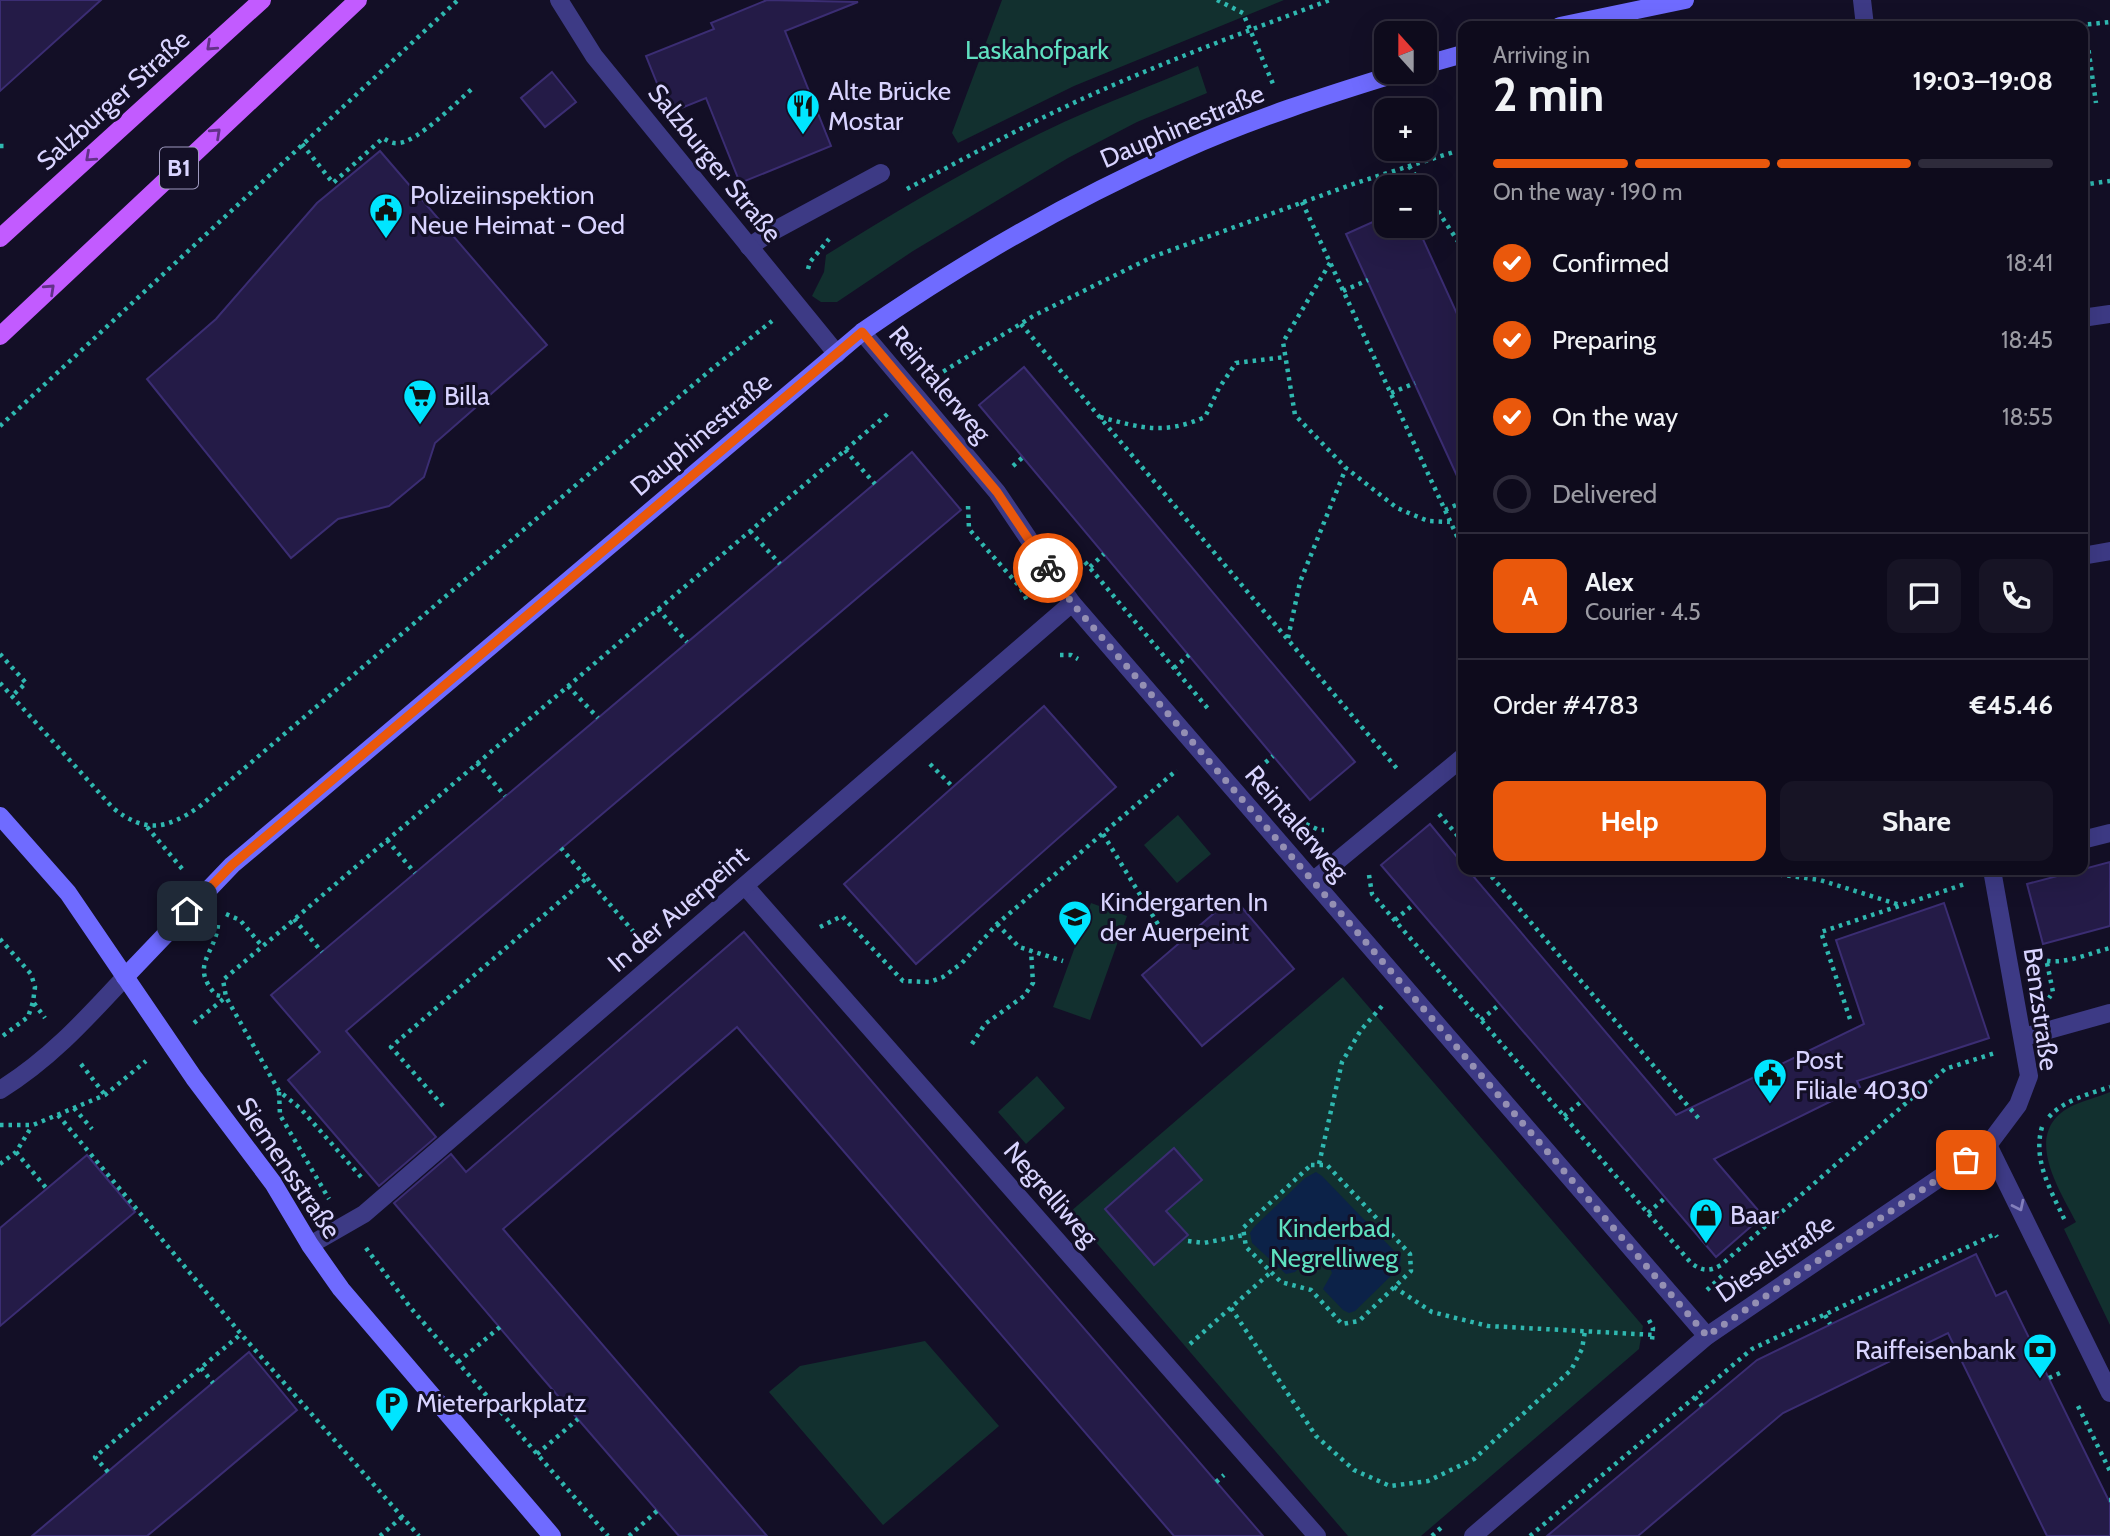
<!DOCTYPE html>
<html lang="en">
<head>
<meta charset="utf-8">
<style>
	body { margin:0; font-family:Cabin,sans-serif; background:#171425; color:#f1f3f6; height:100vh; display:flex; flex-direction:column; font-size:26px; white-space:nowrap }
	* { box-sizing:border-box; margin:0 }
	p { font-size:23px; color:#9b9ba3 }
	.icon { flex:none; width:38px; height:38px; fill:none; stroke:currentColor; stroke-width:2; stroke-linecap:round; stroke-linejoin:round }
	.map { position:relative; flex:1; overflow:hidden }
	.panel { position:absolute; left:1458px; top:21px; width:630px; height:854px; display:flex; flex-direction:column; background:#0e0b1c; border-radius:14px; box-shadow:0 7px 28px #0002,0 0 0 2px #2e2b3b }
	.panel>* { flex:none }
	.needle { width:46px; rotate:339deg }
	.buttons { position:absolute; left:1374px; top:21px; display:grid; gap:14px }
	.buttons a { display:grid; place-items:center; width:63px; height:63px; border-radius:14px; background:#0e0b1c; box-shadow:0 7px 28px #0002,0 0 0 2px #2e2b3b; font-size:35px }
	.pin { position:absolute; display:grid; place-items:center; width:60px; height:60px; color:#fff; margin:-30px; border-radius:14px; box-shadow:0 4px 10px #0006 }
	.courier { position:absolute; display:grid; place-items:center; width:70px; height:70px; margin:-35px; border:5px solid #ea580c; border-radius:50%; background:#fff; color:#222; box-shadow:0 2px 9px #0007 }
	.head em { font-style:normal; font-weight:800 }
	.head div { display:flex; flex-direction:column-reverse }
	.head { display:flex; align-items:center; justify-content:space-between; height:119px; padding:0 35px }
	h1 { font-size:46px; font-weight:800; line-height:52px }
	.bar { display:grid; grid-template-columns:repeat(4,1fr); gap:10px 7px; align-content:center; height:84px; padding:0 35px }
	.bar i { height:9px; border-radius:5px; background:#2e2b3b }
	.bar .active { background:#ea580c }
	.bar p { grid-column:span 4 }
	.line { display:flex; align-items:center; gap:18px; padding:0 35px; border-top:2px solid #2e2b3b }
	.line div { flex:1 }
	.round { display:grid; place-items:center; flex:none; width:74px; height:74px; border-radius:14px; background:#171425 }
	ol { padding:0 35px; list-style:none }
	li { display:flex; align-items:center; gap:21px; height:77px }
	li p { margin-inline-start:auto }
	li .icon { padding:7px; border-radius:50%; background:#ea580c; color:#fff; stroke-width:4 }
	li:last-child { color:#9b9ba3 }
	li i { width:38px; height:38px; border:4px solid #2e2b3b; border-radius:50% }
	.action { display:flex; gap:14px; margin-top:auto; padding:14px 35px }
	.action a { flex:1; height:80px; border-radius:14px; background:#ea580c; color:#fff; font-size:28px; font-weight:800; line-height:80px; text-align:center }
	.action a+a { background:#171425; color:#f1f3f6 }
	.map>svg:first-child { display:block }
	.green { fill:#12302f }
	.water { fill:#0c2248 }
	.building { fill:#241b47; stroke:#3b2d73; stroke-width:2 }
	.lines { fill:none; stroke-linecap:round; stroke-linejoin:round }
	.path { stroke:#2fb8b0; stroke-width:4.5; stroke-dasharray:3.5 5; stroke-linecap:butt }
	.lane { stroke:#3d3a85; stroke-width:18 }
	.street { stroke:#3d3a85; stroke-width:18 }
	.secondary { stroke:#6f6bff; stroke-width:18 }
	.primary { stroke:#c25bff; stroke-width:18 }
	.oneway { stroke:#623188 }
	.oneway2 { stroke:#837fbc }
	.done { stroke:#948fb3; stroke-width:7; stroke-dasharray:0 12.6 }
	.route { stroke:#ea580c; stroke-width:9 }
	.labels { text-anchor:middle; stroke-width:6; stroke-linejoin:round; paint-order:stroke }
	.shield { fill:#130f26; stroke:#9e99be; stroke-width:2 }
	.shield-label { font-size:24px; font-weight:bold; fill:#d9d4ff }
	.park-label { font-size:26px; fill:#5fe0c0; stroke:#130f26 }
	.poi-label { font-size:26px; fill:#d9d4ff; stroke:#130f26; text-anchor:start }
	.street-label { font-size:26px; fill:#d9d4ff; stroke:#130f26 }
</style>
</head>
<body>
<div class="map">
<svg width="2110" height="1536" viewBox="0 0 2110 1536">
	<rect width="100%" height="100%" fill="#130f26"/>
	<g class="green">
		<polygon points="1002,0 1284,0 1074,86 958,143 952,133"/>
		<path d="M1198 66 1207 93 1137 122 1068 158 913 251 837 302H821L812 296 824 272 826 255C903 207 981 161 1064 122 1108 102 1153 85 1198 66Z"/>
		<polygon points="1178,815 1211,854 1177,883 1144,845"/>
		<polygon points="1091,903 1127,916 1090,1020 1053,1007"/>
		<polygon points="1343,977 1643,1326 1639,1349 1421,1536 1348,1536 1070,1212"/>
		<polygon points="1037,1076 1065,1108 1026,1144 998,1112"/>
		<path d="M2110 1092V1325L2064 1229 2076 1222C2058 1187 2020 1130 2074 1105 2086 1100 2098 1097 2110 1092Z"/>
		<polygon points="925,1341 999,1426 883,1525 769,1392 800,1366"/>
	</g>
	<polygon class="water" points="1316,1172 1322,1176 1401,1258 1399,1268 1355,1311 1349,1313 1343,1310 1323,1289 1332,1273 1326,1258 1312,1256 1295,1272 1286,1274 1252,1243 1250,1233 1254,1227 1305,1178"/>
	<g class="building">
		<polygon points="0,0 101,0 0,91"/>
		<polygon points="767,0 858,2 785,31 831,146 740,183 706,98 669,113 646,56 714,29 711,23"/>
		<polygon points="552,72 576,102 545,127 521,98"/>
		<polygon points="380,151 547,345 435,443 424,477 389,506 338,519 291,558 147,379 216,319 317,203"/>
		<polygon points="1386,216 1386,226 1417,226 1463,327 1463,489 1346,234"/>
		<polygon points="1024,367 1355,762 1310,800 979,405"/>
		<polygon points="912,452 961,510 346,1031 436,1137 379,1186 288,1080 320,1052 271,995"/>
		<polygon points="1044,706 1116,787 916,964 844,884"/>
		<polygon points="1430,824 1463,864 1463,870 1468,870 1676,1115 1864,1024 1836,940 1944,903 1989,1038 1857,1081 1860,1087 1714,1159 1763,1216 1716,1257 1381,865"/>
		<polygon points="2110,862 2110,926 2043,944 2027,884"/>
		<polygon points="1233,897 1294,969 1202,1046 1142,975"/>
		<polygon points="744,932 994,1224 1263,1536 1174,1536 737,1027 503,1229 767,1536 679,1536 539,1374 394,1203 451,1154 466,1172"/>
		<polygon points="1174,1148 1202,1180 1166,1211 1188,1235 1154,1265 1105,1209"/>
		<polygon points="87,1155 135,1212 0,1326 0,1228"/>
		<polygon points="1976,1254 1996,1296 2006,1291 2110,1503 2110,1536 2047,1536 1948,1333 1783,1413 1638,1536 1547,1536 1757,1360"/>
		<polygon points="249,1352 297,1410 194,1497 147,1536 32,1536"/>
	</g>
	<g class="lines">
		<g class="path">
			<polyline points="1217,0 1243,13 1273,84"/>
			<polyline points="2085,25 2096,103"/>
			<polyline points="2071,26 2110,22"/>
			<path d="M302 144 333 183 383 138C388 141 392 144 399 143 417 142 458 101 474 87"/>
			<polyline points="0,146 8,146"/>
			<polyline points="1409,166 1423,187"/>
			<polyline points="2082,185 2110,181"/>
			<path d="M907 189C965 158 1023 126 1082 99 1163 62 1247 31 1330 0"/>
			<polyline points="1424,190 1463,249"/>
			<polyline points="1302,202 1463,549"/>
			<polyline points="1330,263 1283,342 1295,415 1346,468 1397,508 1428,521 1450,522"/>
			<polyline points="808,269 810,262 829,239"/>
			<polyline points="1343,291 1368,280"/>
			<polyline points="1021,324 1399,771"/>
			<polyline points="936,376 1035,315 1152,257 1356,183 1463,149"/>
			<polyline points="1391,393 1415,383"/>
			<path d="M1100 417C1142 428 1164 435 1205 417L1219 388 1236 363 1285 357"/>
			<polyline points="0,426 458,0"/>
			<polyline points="845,450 875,484"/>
			<polyline points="1013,466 1023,457"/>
			<polyline points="968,506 969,529 1020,587 1028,602"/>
			<polyline points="1445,510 1463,502"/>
			<polyline points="750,531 780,564"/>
			<polyline points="1085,562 1210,711"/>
			<polyline points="1090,567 1104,554"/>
			<polyline points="658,609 687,642"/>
			<polyline points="1288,638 1300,582 1346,468"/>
			<polyline points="0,654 26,683 12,696"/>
			<polyline points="1060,655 1071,655 1078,659"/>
			<polyline points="1174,668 1189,655"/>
			<path d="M0 683 113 808C146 834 166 829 199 807L713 368 772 321"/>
			<polyline points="568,686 598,718"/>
			<polyline points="477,763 505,796"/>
			<polyline points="930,764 953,787"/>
			<polyline points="1259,768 1273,756"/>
			<polyline points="1439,814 1463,842"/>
			<polyline points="1306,824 1319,830 1324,830"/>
			<polyline points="147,827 184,871"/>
			<polyline points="1103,834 1164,934"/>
			<polyline points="387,840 415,873"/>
			<polyline points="1486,870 1700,1120"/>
			<polyline points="1575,870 1768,873 1820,880 1900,905"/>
			<path d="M1369 875 1372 894 1691 1263C1702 1271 1709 1272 1721 1265L1945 1069 1995 1053"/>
			<polyline points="587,878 639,938"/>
			<polyline points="226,914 240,920 262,946"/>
			<polyline points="294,919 322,952"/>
			<polyline points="1395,920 1414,904"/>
			<polyline points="997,924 1019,947 1063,961"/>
			<path d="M218 925C215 955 189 965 216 995L225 997"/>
			<polyline points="820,927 842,916 903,981 930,982 943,977 962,963 997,924 1177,770"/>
			<polyline points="0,939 31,974 35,987 33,1002 28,1017 0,1038"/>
			<path d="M2039 958C2058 968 2089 953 2110 948"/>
			<polyline points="2047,963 2053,992 2049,998"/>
			<polyline points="34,1003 45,1018"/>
			<polyline points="1850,1019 1821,932 1965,884"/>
			<polyline points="1481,1020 1500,1004"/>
			<polyline points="194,1023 226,997"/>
			<polyline points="972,1044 985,1024 1024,996 1033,983 1031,951"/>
			<polyline points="81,1064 105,1095"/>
			<polyline points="279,1092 280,1115 329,1199"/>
			<polyline points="443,1106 391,1047 587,878 561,848"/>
			<polyline points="74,1108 92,1129"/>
			<polyline points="58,1115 241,1334 419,1536"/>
			<polyline points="1564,1116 1582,1101"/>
			<path d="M2049 1117C2064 1100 2089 1094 2110 1087"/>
			<polyline points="0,1125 33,1125 105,1095 146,1061"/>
			<path d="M2042 1127C2032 1161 2052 1192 2066 1223"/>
			<polyline points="16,1152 47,1189"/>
			<polyline points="0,1164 16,1152 32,1126"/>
			<polyline points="1319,1164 1342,1062 1361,1030 1382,1006"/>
			<polygon points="1311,1165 1327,1165 1410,1254 1411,1271 1359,1321 1342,1324 1311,1290 1281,1282 1246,1247 1243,1228"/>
			<polyline points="361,1177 301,1109 279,1091 226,997 223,980 891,411"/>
			<polyline points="1648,1213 1665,1198"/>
			<polyline points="1188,1241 1204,1243 1244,1235"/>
			<polyline points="366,1248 410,1307 608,1536"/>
			<polyline points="1394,1287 1432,1312 1488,1326 1655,1335"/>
			<polyline points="1707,1290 1724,1274"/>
			<polyline points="1231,1308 1316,1436 1354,1470 1390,1486 1428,1481 1474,1459 1571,1370 1582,1349 1585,1331"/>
			<polyline points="1825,1315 1830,1324"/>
			<polyline points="1649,1320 1653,1328 1652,1341"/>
			<polyline points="1190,1344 1271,1272"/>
			<polyline points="458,1362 500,1327"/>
			<polyline points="201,1368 213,1383"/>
			<polyline points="2049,1378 2062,1372"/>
			<polyline points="1695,1397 1702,1406"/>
			<polyline points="2078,1406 2110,1471"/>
			<polyline points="537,1454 578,1419"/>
			<polyline points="108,1472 95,1457 241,1334"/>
			<polyline points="1216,1482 1224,1475"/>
			<polyline points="2109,1500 2110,1500"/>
			<polyline points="380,1536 402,1517"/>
			<polyline points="629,1536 657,1511"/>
			<polyline points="1432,1536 1444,1525"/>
			<polyline points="1530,1536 1752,1349 1995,1234 1997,1237"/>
		</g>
		<g class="lane">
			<polyline points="749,247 768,234 881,173"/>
			<polyline points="2082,318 2110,314"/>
			<polyline points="2082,840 2110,833"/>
		</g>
		<g class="street">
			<polyline points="559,0 594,56 837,354"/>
			<polyline points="1862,0 1865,26"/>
			<polyline points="862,332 997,492 1072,603 1707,1336"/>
			<polyline points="2082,556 2110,551"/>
			<polyline points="1313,881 1463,757"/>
			<polyline points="745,886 1317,1536"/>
			<polyline points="2024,1037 2110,1013"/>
			<path d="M0 1090C50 1059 86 1019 125 977"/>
			<polyline points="1988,1145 2110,1393"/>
			<polyline points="310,1245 364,1214 1072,603"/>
			<polyline points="1473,1536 1707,1336 1988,1145 2018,1105 2029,1076 1992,870"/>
		</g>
		<g class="secondary">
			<polyline points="1560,26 1685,0"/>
			<polyline points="1424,65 1463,54"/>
			<polyline points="0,816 68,893 194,1078 273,1183 310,1245 341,1289 552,1536"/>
			<path d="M125 977 232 865 862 332C963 262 1069 201 1181 151 1252 119 1327 95 1402 72"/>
		</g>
		<g class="primary">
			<polyline points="0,238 262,0"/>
			<polyline points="0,336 358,0"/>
		</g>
	</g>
	<defs><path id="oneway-chevron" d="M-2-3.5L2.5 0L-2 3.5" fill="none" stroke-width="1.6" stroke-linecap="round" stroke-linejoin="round" transform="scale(1.75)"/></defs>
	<g class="oneway">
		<use href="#oneway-chevron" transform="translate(211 46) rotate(137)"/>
		<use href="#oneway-chevron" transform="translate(216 133) rotate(-43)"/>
		<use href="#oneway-chevron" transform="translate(90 157) rotate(138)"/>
		<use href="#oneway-chevron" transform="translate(50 289) rotate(-43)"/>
	</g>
	<use class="oneway2" href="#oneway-chevron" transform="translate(2019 1206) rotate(64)"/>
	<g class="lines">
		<polyline class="done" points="1048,568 1072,603 1707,1336 1966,1160"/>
		<polyline class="route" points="187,911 232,865 862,332 997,492 1048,568"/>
	</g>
	<defs>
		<g id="restaurant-pin" transform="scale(1.75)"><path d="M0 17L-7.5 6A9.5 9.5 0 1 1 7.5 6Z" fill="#00e5ff" stroke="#130f26"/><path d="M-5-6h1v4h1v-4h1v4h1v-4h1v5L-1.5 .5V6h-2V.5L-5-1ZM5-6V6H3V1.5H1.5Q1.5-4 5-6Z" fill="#111"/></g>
		<g id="civic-pin" transform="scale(1.75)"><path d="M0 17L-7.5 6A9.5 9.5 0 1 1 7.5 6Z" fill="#00e5ff" stroke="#130f26"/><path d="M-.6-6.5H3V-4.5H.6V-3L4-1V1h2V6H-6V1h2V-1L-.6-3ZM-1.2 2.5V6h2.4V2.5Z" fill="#111"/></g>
		<g id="supermarket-pin" transform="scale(1.75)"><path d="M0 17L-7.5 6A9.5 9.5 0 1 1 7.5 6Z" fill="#00e5ff" stroke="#130f26"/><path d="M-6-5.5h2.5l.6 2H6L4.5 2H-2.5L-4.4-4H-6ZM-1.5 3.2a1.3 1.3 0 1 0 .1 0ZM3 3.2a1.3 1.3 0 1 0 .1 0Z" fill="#111"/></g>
		<g id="school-pin" transform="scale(1.75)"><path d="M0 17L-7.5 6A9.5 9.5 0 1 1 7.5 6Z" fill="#00e5ff" stroke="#130f26"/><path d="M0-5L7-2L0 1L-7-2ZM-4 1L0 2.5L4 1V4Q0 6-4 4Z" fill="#111"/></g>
		<g id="shop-pin" transform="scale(1.75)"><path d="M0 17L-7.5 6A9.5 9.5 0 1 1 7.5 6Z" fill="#00e5ff" stroke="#130f26"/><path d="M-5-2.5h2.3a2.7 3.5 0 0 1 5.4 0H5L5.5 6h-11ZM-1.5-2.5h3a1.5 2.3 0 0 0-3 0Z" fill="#111"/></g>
		<g id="bank-pin" transform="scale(1.75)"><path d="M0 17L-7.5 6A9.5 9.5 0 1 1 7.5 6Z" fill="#00e5ff" stroke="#130f26"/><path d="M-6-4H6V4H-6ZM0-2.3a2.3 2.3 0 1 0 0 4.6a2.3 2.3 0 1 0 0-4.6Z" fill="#111"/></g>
		<g id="parking-pin" transform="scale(1.75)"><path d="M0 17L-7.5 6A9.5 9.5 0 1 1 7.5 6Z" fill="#00e5ff" stroke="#130f26"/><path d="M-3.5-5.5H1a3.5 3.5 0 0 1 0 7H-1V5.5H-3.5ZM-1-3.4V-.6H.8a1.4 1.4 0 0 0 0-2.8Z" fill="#111"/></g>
	</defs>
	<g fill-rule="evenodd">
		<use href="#restaurant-pin" x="803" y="106"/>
		<use href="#civic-pin" x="386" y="210"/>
		<use href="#supermarket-pin" x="420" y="396"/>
		<use href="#school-pin" x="1075" y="917"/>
		<use href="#civic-pin" x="1770" y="1075"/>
		<use href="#shop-pin" x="1706" y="1215"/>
		<use href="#bank-pin" x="2040" y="1350"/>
		<use href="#parking-pin" x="392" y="1403"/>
	</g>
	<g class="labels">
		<rect class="shield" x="160" y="147.5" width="38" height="41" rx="5"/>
		<g class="shield-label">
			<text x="179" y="176">B1</text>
		</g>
		<g class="park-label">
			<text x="1037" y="59">Laskahofpark</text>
			<text x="1334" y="1237">Kinderbad<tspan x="1334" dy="30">Negrelliweg</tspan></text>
		</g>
		<g class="poi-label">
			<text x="828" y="100">Alte Brücke<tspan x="828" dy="30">Mostar</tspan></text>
			<text x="410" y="204">Polizeiinspektion<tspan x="410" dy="30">Neue Heimat - Oed</tspan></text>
			<text x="444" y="405">Billa</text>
			<text x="1100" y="911">Kindergarten In<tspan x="1100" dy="30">der Auerpeint</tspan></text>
			<text x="1795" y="1069">Post<tspan x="1795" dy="30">Filiale 4030</tspan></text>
			<text x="1730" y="1224">Baar</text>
			<text x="2016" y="1359" text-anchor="end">Raiffeisenbank</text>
			<text x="416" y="1412">Mieterparkplatz</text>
		</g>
		<g class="street-label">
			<text transform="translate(113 100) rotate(-42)" y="9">Salzburger Straße</text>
			<text transform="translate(1182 126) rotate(-23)" y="9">Dauphinestraße</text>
			<text transform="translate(715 163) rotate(51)" y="9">Salzburger Straße</text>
			<text transform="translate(940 384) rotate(50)" y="9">Reintalerweg</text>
			<text transform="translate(701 434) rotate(-40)" y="9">Dauphinestraße</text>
			<text transform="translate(1297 823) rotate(49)" y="9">Reintalerweg</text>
			<text transform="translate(678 909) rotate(-41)" y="9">In der Auerpeint</text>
			<text transform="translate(2041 1009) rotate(82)" y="9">Benzstraße</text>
			<text transform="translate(289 1168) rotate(56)" y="9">Siemensstraße</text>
			<text transform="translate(1051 1194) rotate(49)" y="9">Negrelliweg</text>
			<text transform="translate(1775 1258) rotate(-34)" y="9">Dieselstraße</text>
		</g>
	</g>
</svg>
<div class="buttons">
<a><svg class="needle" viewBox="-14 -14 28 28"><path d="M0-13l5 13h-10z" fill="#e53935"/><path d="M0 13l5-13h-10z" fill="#9b9ba3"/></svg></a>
<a>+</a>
<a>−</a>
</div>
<div class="pin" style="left:1966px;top:1160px;background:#ea580c"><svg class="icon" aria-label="bag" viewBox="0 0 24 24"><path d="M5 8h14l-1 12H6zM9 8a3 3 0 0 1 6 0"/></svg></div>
<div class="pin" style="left:187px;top:911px;background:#1f2937"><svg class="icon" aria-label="home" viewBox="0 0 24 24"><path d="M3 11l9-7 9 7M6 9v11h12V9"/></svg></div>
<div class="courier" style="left:1048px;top:568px"><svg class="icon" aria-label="bike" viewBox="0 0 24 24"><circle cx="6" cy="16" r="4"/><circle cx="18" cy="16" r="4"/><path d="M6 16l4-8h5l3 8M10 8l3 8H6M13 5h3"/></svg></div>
<section class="panel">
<div class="head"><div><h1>2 min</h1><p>Arriving in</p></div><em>19:03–19:08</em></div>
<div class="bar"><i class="active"></i><i class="active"></i><i class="active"></i><i></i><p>On the way · 190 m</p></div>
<ol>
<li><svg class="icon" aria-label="check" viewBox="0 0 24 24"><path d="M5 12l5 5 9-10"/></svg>Confirmed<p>18:41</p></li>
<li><svg class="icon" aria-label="check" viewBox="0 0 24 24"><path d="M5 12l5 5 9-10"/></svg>Preparing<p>18:45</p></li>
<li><svg class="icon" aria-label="check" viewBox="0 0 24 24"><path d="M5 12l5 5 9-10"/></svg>On the way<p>18:55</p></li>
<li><i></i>Delivered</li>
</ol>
<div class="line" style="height:126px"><b class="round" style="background:#ea580c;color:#fff">A</b><div><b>Alex</b><p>Courier · 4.5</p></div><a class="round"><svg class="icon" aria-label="chat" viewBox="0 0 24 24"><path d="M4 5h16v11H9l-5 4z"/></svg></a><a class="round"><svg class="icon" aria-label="phone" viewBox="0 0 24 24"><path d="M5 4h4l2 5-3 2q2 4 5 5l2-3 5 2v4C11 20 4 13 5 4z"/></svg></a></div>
<div class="line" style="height:91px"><div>Order #4783</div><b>€45.46</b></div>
<div class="action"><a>Help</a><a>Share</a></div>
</section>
</div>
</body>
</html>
